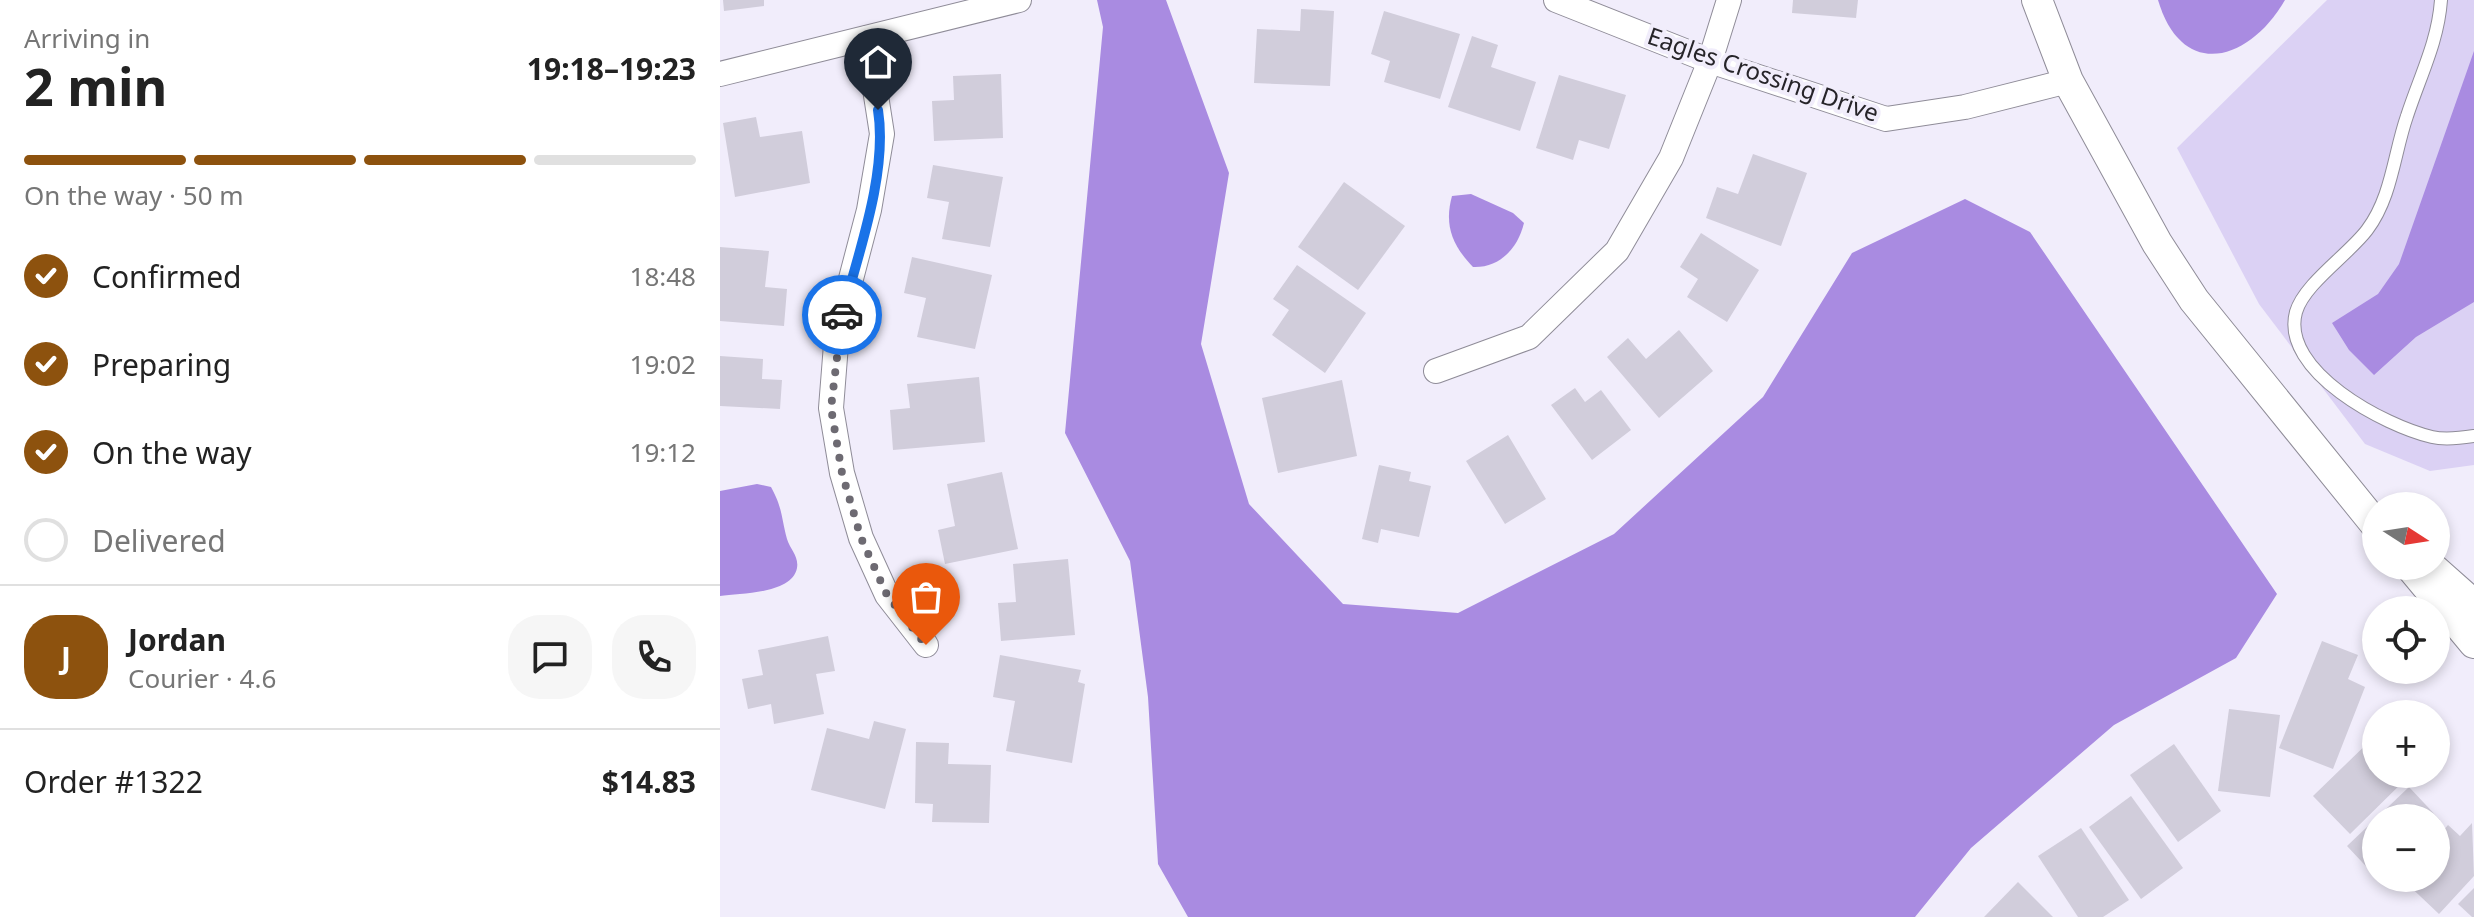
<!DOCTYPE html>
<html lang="en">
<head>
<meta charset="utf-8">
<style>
	body { margin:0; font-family:"Noto Sans",sans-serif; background:#f6f6f6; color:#222; height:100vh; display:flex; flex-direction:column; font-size:30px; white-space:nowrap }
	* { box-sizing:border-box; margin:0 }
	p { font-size:26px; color:#767676 }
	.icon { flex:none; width:44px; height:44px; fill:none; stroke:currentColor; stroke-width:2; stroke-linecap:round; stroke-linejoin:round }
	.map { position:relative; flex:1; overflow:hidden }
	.sheet { display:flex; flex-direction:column; background:#fff; width:720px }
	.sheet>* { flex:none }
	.needle { width:52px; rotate:102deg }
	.tools { position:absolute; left:1642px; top:492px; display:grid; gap:16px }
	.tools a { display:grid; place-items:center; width:88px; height:88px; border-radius:50%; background:#fff; box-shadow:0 4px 12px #0003; font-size:40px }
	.pin { position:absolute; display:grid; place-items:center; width:68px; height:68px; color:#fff; margin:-82px -34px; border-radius:50% 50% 50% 0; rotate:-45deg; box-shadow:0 0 8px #0007 }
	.pin .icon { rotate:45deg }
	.courier { position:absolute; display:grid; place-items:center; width:80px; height:80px; margin:-40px; border:6px solid #1a73e8; border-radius:50%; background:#fff; color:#222; box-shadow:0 2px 10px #0007 }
	.head em { font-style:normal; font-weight:700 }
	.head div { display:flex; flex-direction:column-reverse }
	.head { display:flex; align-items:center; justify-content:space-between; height:136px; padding:0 24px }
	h1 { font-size:52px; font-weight:700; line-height:60px }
	.bar { display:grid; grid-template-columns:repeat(4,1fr); gap:12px 8px; align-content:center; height:96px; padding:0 24px }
	.bar i { height:10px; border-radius:6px; background:#e0e0e0 }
	.bar .current { background:#8d520e }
	.bar p { grid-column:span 4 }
	.line { display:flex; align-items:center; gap:20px; padding:0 24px; border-top:2px solid #e0e0e0 }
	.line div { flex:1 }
	.round { display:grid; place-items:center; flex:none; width:84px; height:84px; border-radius:32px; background:#f6f6f6 }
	ol { padding:0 24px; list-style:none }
	li { display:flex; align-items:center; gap:24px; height:88px }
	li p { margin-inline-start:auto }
	li .icon { padding:8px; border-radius:50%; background:#8d520e; color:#fff; stroke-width:4 }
	li:last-child { color:#767676 }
	li i { width:44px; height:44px; border:4px solid #e0e0e0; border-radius:50% }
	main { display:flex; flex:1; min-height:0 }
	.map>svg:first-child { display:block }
	.green { fill:#dbd1f4 }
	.water { fill:#a98be1 }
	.building { fill:#d1cddb }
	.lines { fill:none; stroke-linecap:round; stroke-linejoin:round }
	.service-casing { stroke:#8f8c98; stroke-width:14 }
	.minor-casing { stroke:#8f8c98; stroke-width:26 }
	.tertiary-casing { stroke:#8f8c98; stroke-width:32 }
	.service { stroke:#fff; stroke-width:12 }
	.minor { stroke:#fff; stroke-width:24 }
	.tertiary { stroke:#fff; stroke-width:30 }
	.done { stroke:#6d6a72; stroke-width:8; stroke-dasharray:0 14.4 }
	.route { stroke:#1a73e8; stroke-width:10 }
	.labels { text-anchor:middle; stroke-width:8; stroke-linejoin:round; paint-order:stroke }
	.street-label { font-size:24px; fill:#262429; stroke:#f1edfb }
</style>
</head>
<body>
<main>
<section class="sheet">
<div class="head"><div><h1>2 min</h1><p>Arriving in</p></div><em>19:18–19:23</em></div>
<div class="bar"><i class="current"></i><i class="current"></i><i class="current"></i><i></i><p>On the way · 50 m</p></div>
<ol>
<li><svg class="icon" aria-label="check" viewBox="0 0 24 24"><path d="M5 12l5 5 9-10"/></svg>Confirmed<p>18:48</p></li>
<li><svg class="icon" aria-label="check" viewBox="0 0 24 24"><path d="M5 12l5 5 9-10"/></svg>Preparing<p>19:02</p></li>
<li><svg class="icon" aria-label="check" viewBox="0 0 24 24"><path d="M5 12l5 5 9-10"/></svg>On the way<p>19:12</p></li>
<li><i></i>Delivered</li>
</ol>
<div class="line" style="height:144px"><b class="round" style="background:#8d520e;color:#fff">J</b><div><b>Jordan</b><p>Courier · 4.6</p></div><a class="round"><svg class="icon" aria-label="chat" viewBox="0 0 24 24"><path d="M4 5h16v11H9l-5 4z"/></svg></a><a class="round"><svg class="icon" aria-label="phone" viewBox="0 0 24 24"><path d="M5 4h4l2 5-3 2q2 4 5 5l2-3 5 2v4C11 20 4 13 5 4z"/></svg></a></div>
<div class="line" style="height:104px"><div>Order #1322</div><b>$14.83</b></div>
</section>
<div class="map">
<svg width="1754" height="917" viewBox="0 0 1754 917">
	<rect width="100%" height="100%" fill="#f1edfb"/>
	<polygon class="green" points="1607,0 1754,0 1754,465 1710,471 1645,444 1539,304 1457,148"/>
	<g class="water">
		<polygon points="377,0 446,0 509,173 481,344 529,504 623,604 738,613 894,534 1043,397 1132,253 1245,199 1310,232 1557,594 1516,658 1394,725 1251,848 1195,917 468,917 438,864 428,697 410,561 345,433 383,27"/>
		<path d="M1438 0H1565C1529 62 1462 81 1438 0Z"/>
		<polygon points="1754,51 1754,302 1696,337 1654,375 1629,350 1612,323 1658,294 1679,264"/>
		<path d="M751 194 793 213 804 223C798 248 780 268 753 267 732 245 724 225 732 196Z"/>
		<path d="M37 484 51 487C63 509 61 517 67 539 70 549 79 556 77 568 72 594 21 593 0 596V491Z"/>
	</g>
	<g class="building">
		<polygon points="3,0 44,0 44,6 4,11"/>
		<polygon points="1073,0 1138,0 1136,18 1072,13"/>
		<polygon points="581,9 614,11 610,86 534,83 537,29 580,31"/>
		<polygon points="664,11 740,34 720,99 664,82 670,61 651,54"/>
		<polygon points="752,36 778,45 771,67 816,82 800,131 728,107"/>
		<polygon points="281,74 283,138 214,141 212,101 234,100 233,76"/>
		<polygon points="839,75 906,95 889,149 859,140 853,160 816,148"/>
		<polygon points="36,117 40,137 82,131 90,183 15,197 3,123"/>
		<polygon points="1033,154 1087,173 1061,246 986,218 997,187 1018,194"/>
		<polygon points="213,165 283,177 270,247 222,239 229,202 207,198"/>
		<polygon points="624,182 685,226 638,290 578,247"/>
		<polygon points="981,233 1039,270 1007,322 967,297 978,279 960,267"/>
		<polygon points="0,247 49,251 45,287 67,289 64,326 0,321"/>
		<polygon points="192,257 272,275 255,349 197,337 206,298 184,293"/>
		<polygon points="577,265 646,313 605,373 552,335 569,310 553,299"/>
		<polygon points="959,330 993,371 939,418 887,357 908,338 926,359"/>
		<polygon points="0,356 43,359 42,379 62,380 60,409 0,406"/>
		<polygon points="259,377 265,442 173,450 170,410 190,408 187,384"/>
		<polygon points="622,380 637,456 558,473 542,398"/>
		<polygon points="855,388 865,402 881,390 911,430 872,460 831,405"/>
		<polygon points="788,435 826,499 785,524 746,461"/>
		<polygon points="659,465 691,472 689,481 711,486 699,537 661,529 658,543 642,539"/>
		<polygon points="282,472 298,549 225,564 218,530 235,526 227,484"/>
		<polygon points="348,559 355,635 281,641 278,603 296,602 293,564"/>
		<polygon points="108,636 115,671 96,674 104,714 54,724 51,704 28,709 22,679 43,675 38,650"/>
		<polygon points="1602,641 1638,655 1628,679 1645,687 1613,769 1559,748"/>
		<polygon points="280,655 361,670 358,682 365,684 352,763 286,751 295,701 273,697"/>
		<polygon points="1509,709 1560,715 1550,797 1498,791"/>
		<polygon points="154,721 186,729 165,809 91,790 107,728 149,739"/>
		<polygon points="1656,735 1656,774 1691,774 1630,834 1593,796"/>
		<polygon points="196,742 229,743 228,764 271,765 269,823 212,822 213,804 195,803"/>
		<polygon points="1454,744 1501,811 1458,842 1410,775"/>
		<polygon points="1689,787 1720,820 1716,824 1716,818 1656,818 1656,877 1627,846"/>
		<polygon points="1411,796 1463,868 1421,899 1369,827"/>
		<polygon points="1752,823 1754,876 1719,914 1681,878 1716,878 1716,839 1728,825 1740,836"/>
		<polygon points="1361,828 1409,900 1383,917 1358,917 1318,856"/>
		<polygon points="1298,882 1333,917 1264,917"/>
		<polygon points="1754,888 1754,917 1752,917 1738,904"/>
	</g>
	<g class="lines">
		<g class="service-casing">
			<path id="service" d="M1721 0C1718 42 1700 76 1687 116 1674 153 1672 197 1647 230 1629 254 1584 284 1576 312 1560 371 1665 426 1712 437 1725 440 1741 438 1754 436"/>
		</g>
		<g class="minor-casing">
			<g id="minor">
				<polyline points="836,0 990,61 1166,119 1245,107 1348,81"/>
				<polyline points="147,38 162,134 149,210 117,332 111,408 122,473 141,538 167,595 206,645"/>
				<polyline points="0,74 299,0"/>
				<polyline points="716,371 809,337 897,251 951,158 990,61 1009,0"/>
			</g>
		</g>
		<g class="tertiary-casing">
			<g id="tertiary">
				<polyline points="1317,0 1348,81 1437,243 1474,300 1656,525"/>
				<polyline points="1690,566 1754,643"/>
				<polyline points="1710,566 1754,605"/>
			</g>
		</g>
		<use href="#service" class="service"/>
		<use href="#minor" class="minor"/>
		<use href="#tertiary" class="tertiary"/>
	</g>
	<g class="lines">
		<polyline class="done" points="122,315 111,408 122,473 141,538 167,595 206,645"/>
		<path class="route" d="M122 315C138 254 168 173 158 110"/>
	</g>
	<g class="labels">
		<g class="street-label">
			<text transform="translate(1043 75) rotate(19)" y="8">Eagles Crossing Drive</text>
		</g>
	</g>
</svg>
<div class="tools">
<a><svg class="needle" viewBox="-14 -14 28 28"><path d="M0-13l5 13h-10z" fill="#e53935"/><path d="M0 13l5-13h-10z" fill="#767676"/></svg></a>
<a><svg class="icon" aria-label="locate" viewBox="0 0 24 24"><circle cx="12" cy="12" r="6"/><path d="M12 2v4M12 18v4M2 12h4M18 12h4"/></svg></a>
<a>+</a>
<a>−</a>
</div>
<div class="pin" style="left:206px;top:645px;background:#ea580c"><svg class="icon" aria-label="bag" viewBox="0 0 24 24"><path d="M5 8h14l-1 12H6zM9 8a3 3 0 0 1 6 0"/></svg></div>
<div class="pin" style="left:158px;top:110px;background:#1f2937"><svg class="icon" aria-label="home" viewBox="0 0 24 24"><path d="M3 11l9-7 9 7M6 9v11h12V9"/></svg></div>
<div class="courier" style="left:122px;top:315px"><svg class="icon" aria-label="car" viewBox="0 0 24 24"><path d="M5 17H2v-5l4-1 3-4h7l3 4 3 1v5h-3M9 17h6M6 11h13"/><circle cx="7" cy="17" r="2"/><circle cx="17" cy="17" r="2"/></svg></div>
</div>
</main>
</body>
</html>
